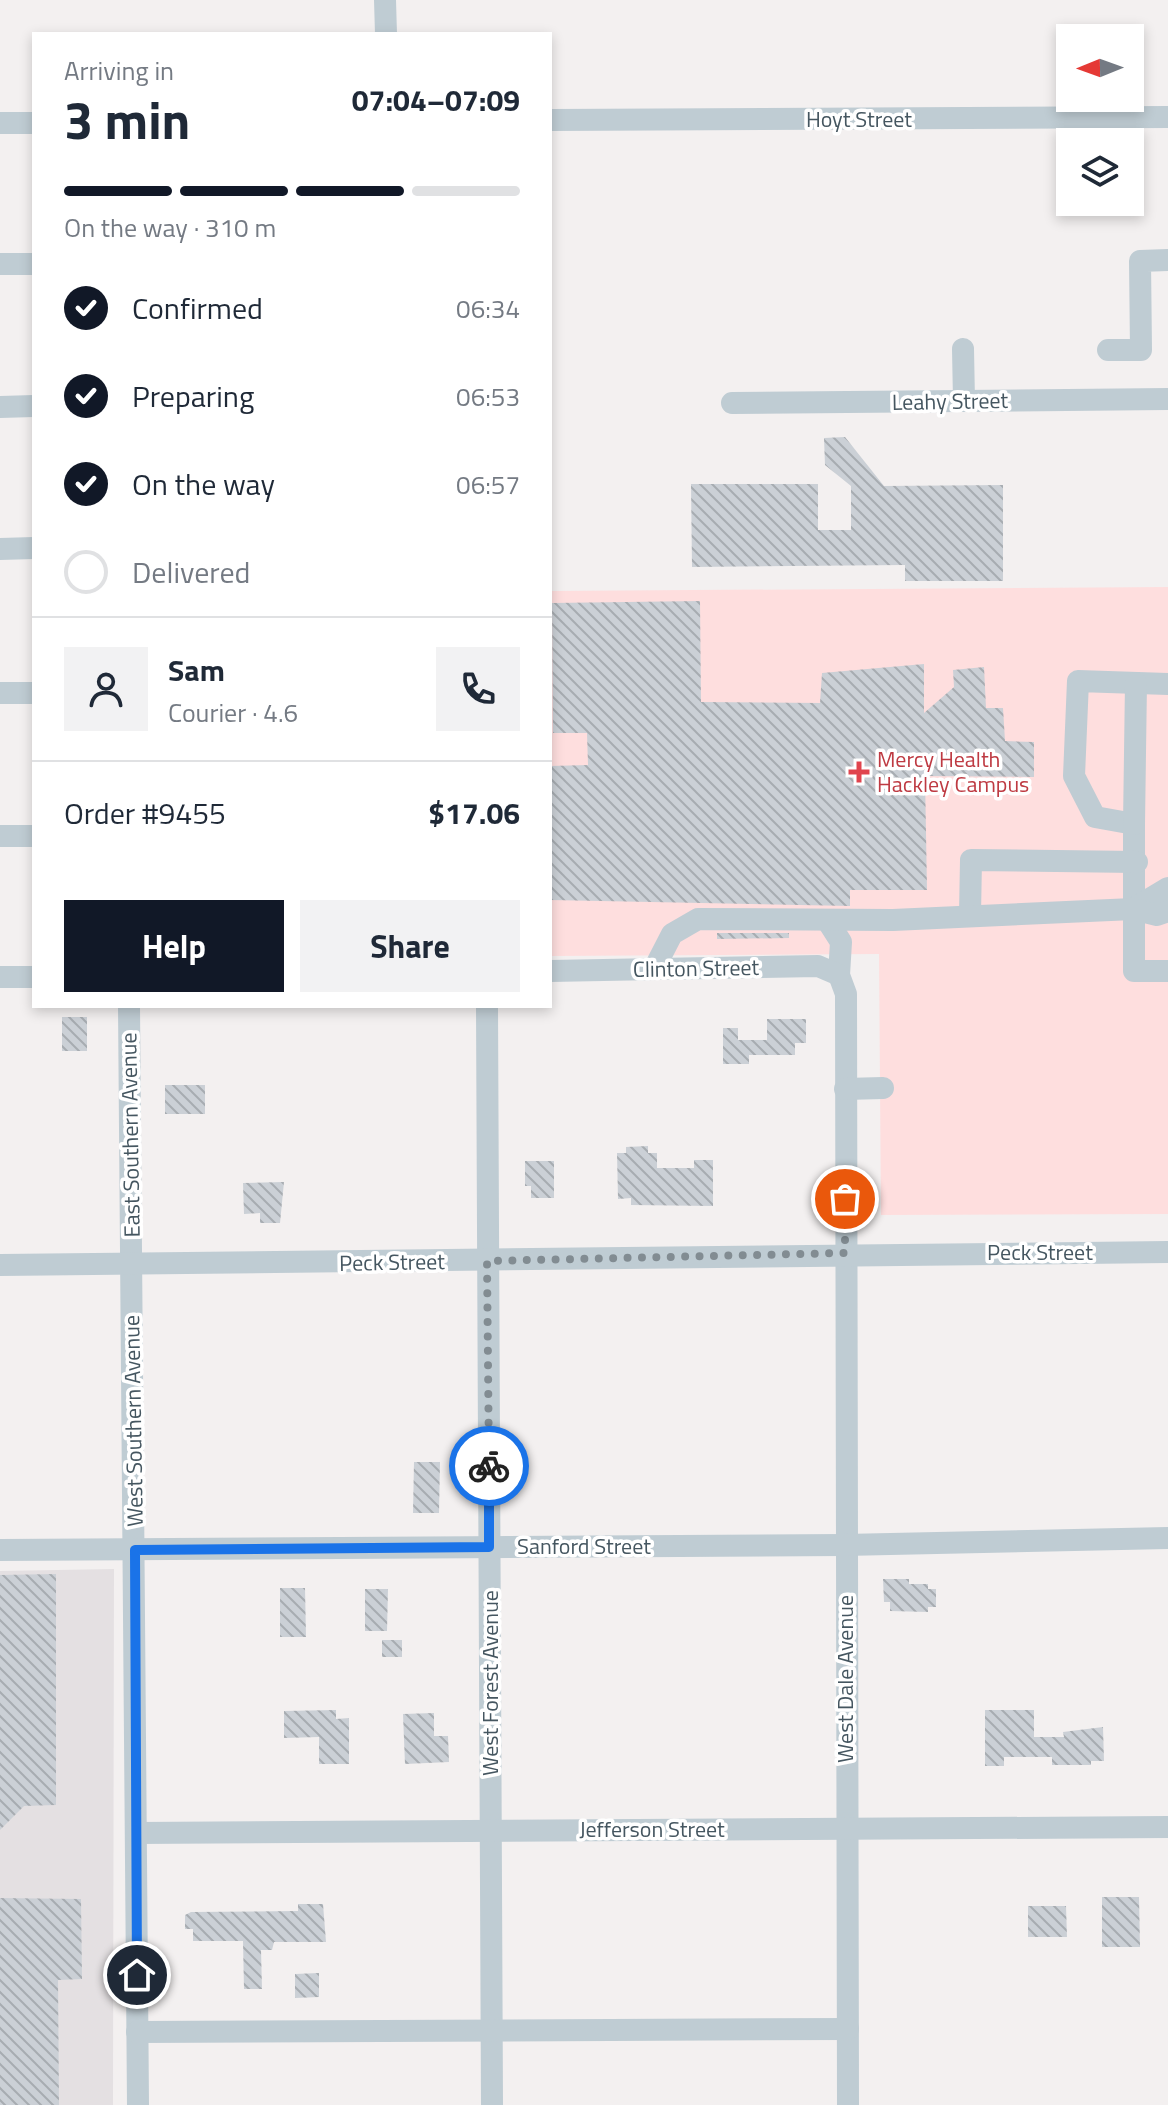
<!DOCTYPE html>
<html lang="en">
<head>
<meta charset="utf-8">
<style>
	body { margin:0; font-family:"Titillium Web",sans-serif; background:#f2f2f3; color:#1f2937; height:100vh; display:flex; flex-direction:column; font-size:30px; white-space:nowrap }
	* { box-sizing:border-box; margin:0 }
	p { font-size:26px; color:#747a83 }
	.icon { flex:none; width:44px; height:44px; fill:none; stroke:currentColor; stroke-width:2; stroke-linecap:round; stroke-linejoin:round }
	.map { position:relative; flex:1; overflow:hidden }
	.sheet { position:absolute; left:32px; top:32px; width:520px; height:976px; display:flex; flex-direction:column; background:#fff; border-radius:0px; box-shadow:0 4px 12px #0003 }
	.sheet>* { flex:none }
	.needle { width:52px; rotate:269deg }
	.tools { position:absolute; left:1056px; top:24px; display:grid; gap:16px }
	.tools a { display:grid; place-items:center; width:88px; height:88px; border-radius:0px; background:#fff; box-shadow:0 4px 12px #0003; font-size:40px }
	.pin { position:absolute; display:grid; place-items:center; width:68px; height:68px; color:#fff; margin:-34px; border:4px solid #fff; border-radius:50%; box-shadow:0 2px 8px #0007 }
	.courier { position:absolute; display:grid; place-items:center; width:80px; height:80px; margin:-40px; border:6px solid #1a73e8; border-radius:50%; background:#fff; color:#222; box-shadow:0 2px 10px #0007 }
	.headline em { font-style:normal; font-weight:700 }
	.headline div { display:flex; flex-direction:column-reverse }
	.headline { display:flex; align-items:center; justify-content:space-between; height:136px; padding:0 32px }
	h1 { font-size:52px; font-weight:700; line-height:60px }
	.bar { display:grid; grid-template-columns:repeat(4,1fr); gap:12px 8px; align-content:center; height:96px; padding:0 32px }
	.bar i { height:10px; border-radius:6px; background:#e0e1e3 }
	.bar .on { background:#111827 }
	.bar p { grid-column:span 4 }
	.line { display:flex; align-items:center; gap:20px; padding:0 32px; border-top:2px solid #e0e1e3 }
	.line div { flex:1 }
	.round { display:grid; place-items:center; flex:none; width:84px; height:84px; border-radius:0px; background:#f2f2f3 }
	ol { padding:0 32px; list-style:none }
	li { display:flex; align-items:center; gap:24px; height:88px }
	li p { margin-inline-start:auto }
	li .icon { padding:8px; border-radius:50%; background:#111827; color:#fff; stroke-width:4 }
	li:last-child { color:#747a83 }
	li i { width:44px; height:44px; border:4px solid #e0e1e3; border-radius:50% }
	.primary-button { display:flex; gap:16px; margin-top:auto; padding:16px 32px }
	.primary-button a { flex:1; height:92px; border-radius:0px; background:#111827; color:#fff; font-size:32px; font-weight:700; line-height:92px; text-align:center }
	.primary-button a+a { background:#f2f2f3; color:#1f2937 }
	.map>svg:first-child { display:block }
	.education { fill:#e4e0e2 }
	.medical { fill:#fedede }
	.building { fill:url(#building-back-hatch) }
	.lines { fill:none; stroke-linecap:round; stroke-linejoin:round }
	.minor { stroke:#bfccd3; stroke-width:22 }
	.done { stroke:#828c92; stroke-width:8; stroke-dasharray:0 14.4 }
	.route { stroke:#1a73e8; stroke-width:10 }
	.health-dot { fill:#e0444e; stroke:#fff; stroke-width:3 }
	.labels { text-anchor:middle; stroke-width:7; stroke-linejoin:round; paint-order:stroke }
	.street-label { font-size:22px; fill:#455660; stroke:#fff }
	.health-label { font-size:22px; fill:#be3a42; stroke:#fff; text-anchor:start }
</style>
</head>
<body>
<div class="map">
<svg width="1168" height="2105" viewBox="0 0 1168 2105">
	<defs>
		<pattern id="building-back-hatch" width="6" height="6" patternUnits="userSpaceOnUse" patternTransform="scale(2)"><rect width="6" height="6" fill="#cbd0d6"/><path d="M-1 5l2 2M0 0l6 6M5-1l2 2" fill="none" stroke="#a7acb1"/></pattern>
	</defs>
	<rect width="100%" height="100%" fill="#f3f0f0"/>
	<polygon class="education" points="114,1569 113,2105 0,2105 0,1571"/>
	<polygon class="medical" points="1168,587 1168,1214 881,1215 879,954 550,956 550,591"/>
	<g class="building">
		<polygon points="845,437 884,486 1003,485 1003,581 905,581 905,565 692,567 691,484 818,484 818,530 851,530 851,486 825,465 824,438"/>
		<polygon points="700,601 701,702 820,703 822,673 924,664 924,713 954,687 953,670 984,667 986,708 1003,708 1005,741 1034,742 1034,777 925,776 927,890 850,890 850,906 550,900 550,766 588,765 587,733 553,733 552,603"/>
		<polygon points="717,933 789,933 789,938 717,939"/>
		<rect x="62" y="1017" width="25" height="34"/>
		<polygon points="767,1019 806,1019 806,1043 795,1043 795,1055 749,1055 749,1064 723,1064 723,1028 738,1028 738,1040 767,1040"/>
		<rect x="165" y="1085" width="40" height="29"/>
		<polygon points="648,1146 648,1153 657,1153 657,1168 694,1168 694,1160 713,1160 713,1206 631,1205 631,1198 618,1199 617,1153 626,1153 626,1147"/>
		<polygon points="525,1161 554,1161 554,1198 531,1198 531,1186 525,1186"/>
		<polygon points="284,1182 280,1223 260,1223 260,1213 244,1214 243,1183"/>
		<polygon points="414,1462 440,1462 439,1513 413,1513"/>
		<polygon points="56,1574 56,1805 24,1806 0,1830 0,1575"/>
		<polygon points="883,1579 909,1579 909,1584 928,1584 928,1589 936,1589 936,1607 928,1607 928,1612 890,1611 890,1602 884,1602"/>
		<polygon points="280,1588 305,1588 306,1637 280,1637"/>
		<polygon points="365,1589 388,1589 387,1631 365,1631"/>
		<rect x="382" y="1640" width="20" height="17"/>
		<polygon points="336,1710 336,1719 349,1718 349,1764 319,1764 319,1737 284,1738 284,1711"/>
		<polygon points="985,1710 1034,1710 1034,1737 1064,1737 1063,1732 1103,1727 1104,1761 1091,1761 1091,1765 1052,1765 1052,1757 1004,1757 1004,1766 985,1766"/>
		<polygon points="434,1713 434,1736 448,1736 449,1762 405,1764 403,1714"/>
		<polygon points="1102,1897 1139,1897 1140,1947 1102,1947"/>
		<polygon points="0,1898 81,1899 82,1979 58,1980 59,2105 0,2105"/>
		<polygon points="298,1904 323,1904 326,1942 274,1942 272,1950 261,1950 262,1989 244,1989 243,1941 193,1941 193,1929 185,1929 185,1915 191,1912 298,1911"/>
		<polygon points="1028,1906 1066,1906 1067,1937 1028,1937"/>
		<polygon points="319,1973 319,1997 295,1998 295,1974"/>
	</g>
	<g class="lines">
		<g class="minor">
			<polyline points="385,0 386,34"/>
			<polyline points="550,120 1168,117"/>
			<polyline points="0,123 34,123"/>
			<polyline points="0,264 34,264"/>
			<polyline points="963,349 964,401"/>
			<polyline points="1108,350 1141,350 1140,261 1168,260"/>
			<polyline points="732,403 1168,399"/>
			<polyline points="0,407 34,406"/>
			<polyline points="0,549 34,548"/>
			<polyline points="1168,684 1078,681 1074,776 1095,817 1134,824 1134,971 1168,971"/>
			<polyline points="0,693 34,693"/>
			<polyline points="1134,824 1136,683"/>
			<polyline points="0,836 34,836"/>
			<polyline points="1133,909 1168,888"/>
			<polyline points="970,915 971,860 1137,862"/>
			<polyline points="827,920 841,942 839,975 846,994 848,2105"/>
			<polyline points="654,969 672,934 698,919 893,920 1133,909 1157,915 1168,911"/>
			<polyline points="550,971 818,966 839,975"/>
			<polyline points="0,977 34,977"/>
			<polyline points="129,1006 138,2105"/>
			<polyline points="487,1006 492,2105"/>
			<polyline points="845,1089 883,1088"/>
			<polyline points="0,1265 1168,1252"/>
			<polyline points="0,1550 844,1545 1168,1538"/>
			<polyline points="136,1833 1168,1827"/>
			<polyline points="137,2032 848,2029"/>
		</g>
	</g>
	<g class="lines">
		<polyline class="done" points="489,1466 487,1261 845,1253 845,1199"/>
		<polyline class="route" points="137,1975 135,1550 489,1547 489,1466"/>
	</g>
	<path class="health-dot" d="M855 760h8v8h8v8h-8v8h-8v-8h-8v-8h8z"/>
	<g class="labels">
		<g class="street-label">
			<text x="859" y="127">Hoyt Street</text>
			<text transform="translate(950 401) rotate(-1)" y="8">Leahy Street</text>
			<text transform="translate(696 968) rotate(-1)" y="8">Clinton Street</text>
			<text transform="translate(130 1135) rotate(-91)" y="8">East Southern Avenue</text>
			<text x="1040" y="1260">Peck Street</text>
			<text transform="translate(392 1262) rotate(-1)" y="8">Peck Street</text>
			<text transform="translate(133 1421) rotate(-91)" y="8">West Southern Avenue</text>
			<text x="584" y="1554">Sanford Street</text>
			<text transform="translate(845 1679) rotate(-90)" y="8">West Dale Avenue</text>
			<text transform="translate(490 1683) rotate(-90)" y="8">West Forest Avenue</text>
			<text x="652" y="1837">Jefferson Street</text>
		</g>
		<g class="health-label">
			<text x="877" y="767">Mercy Health<tspan x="877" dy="25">Hackley Campus</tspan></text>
		</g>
	</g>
</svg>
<div class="tools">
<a><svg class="needle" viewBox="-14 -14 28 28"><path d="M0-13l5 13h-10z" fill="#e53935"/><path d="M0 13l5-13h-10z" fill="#747a83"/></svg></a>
<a><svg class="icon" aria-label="layers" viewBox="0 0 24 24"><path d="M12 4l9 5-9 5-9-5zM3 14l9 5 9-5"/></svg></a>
</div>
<div class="pin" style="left:845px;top:1199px;background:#ea580c"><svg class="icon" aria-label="bag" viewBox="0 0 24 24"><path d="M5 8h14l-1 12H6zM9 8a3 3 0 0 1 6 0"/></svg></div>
<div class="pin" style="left:137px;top:1975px;background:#1f2937"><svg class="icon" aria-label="home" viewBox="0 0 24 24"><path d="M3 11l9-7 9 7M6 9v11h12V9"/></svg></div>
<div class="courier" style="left:489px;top:1466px"><svg class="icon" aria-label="bike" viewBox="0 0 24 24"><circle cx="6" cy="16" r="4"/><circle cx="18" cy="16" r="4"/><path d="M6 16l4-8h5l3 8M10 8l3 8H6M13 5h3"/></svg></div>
<section class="sheet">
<div class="headline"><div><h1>3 min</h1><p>Arriving in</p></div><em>07:04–07:09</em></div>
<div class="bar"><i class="on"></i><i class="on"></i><i class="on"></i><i></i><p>On the way · 310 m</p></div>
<ol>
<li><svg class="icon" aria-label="check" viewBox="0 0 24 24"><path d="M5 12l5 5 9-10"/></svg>Confirmed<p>06:34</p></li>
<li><svg class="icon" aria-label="check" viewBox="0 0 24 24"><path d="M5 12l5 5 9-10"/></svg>Preparing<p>06:53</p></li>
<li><svg class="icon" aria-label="check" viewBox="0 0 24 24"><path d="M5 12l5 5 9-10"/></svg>On the way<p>06:57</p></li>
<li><i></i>Delivered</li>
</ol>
<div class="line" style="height:144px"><a class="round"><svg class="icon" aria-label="person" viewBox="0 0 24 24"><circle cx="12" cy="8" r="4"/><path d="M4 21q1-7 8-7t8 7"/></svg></a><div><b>Sam</b><p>Courier · 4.6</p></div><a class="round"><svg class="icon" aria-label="phone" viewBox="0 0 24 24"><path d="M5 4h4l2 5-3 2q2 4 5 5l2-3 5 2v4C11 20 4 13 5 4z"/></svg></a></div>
<div class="line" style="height:104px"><div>Order #9455</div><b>$17.06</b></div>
<div class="primary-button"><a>Help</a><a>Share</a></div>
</section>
</div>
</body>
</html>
